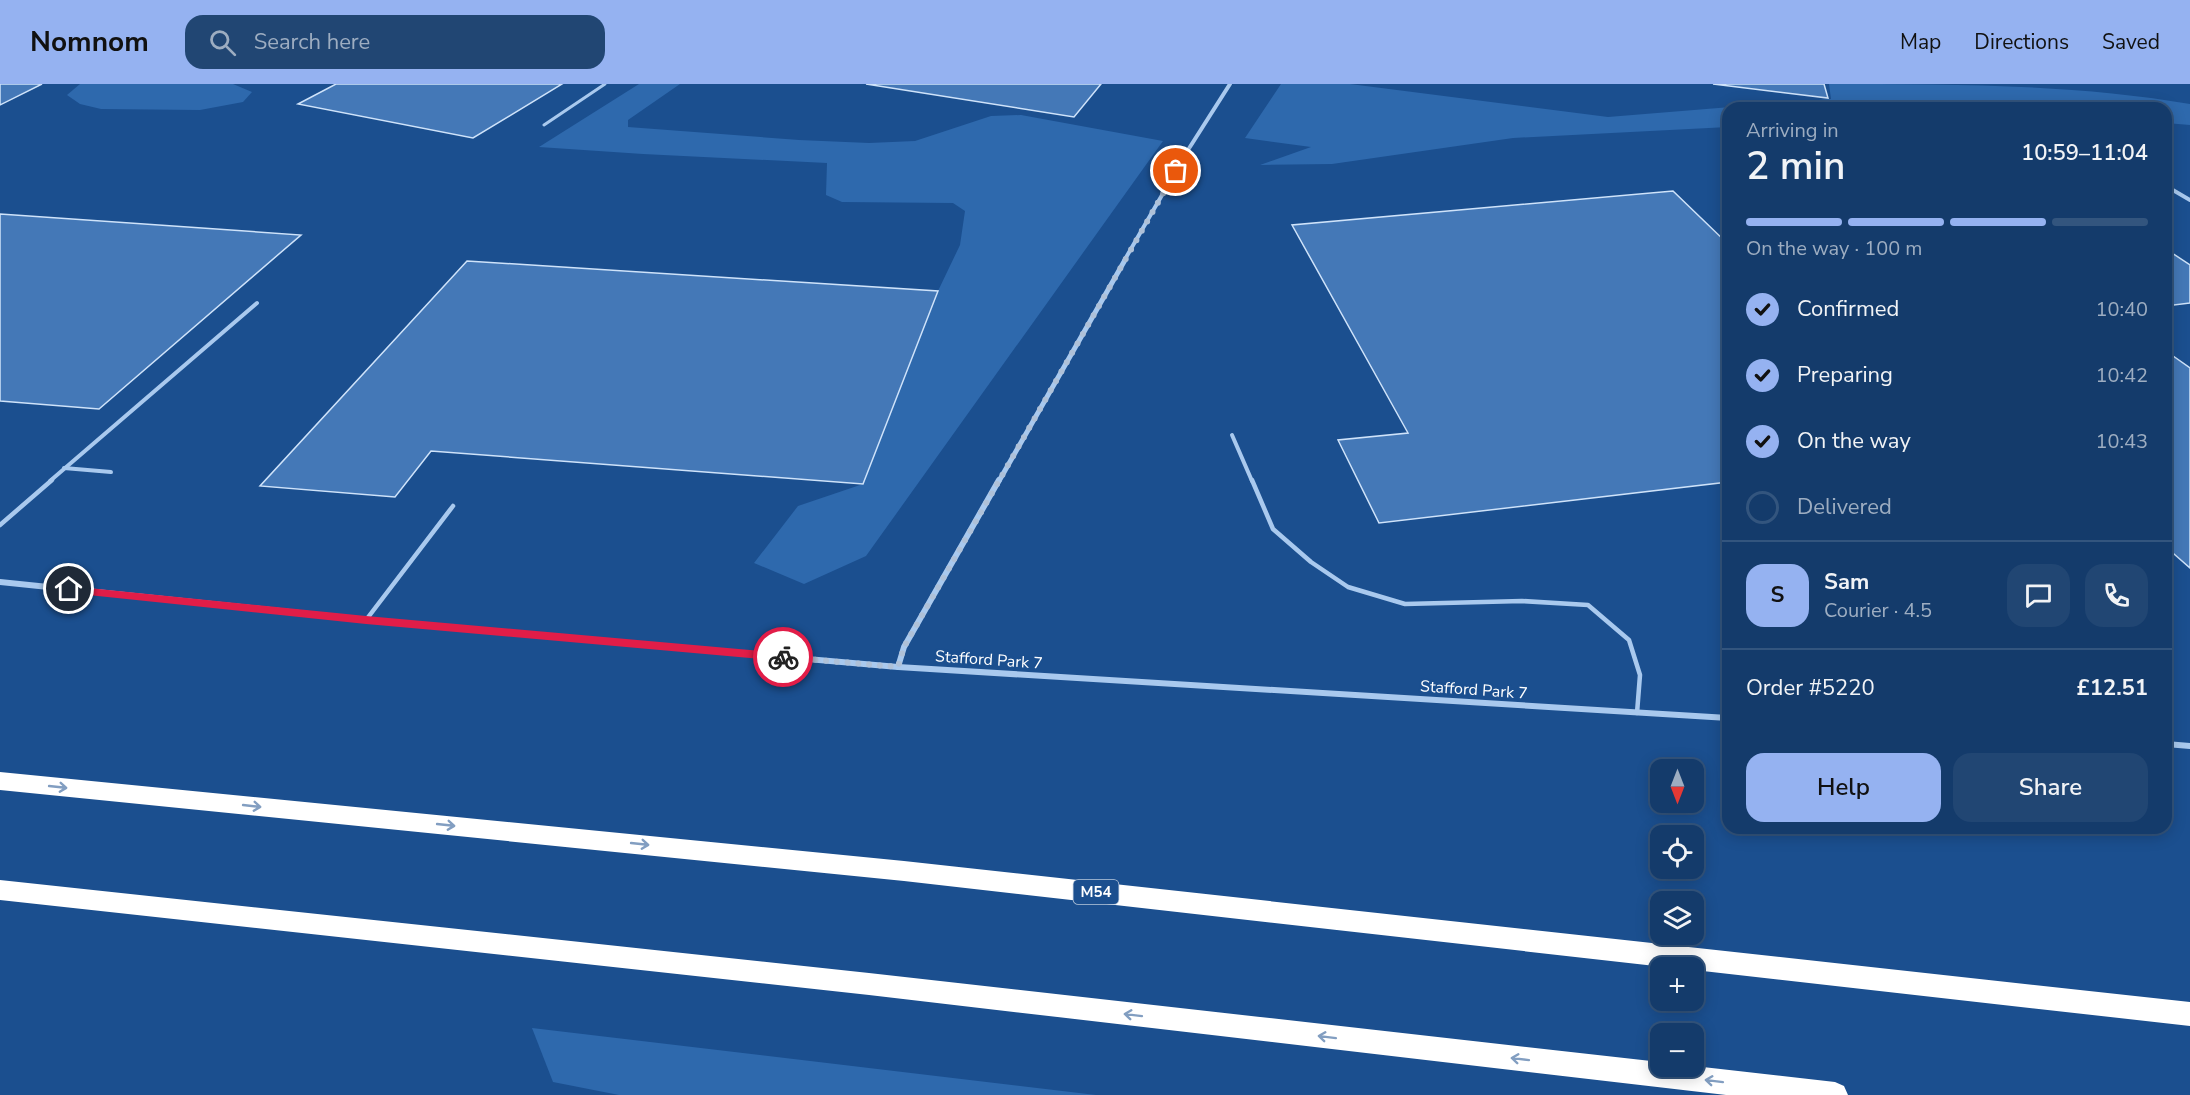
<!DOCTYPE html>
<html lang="en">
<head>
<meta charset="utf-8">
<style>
	body { margin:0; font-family:"Nunito Sans",sans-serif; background:#214673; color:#f1f3f6; height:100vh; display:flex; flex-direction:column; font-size:22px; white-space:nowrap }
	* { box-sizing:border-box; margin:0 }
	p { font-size:20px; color:#9dadc1 }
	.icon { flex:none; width:33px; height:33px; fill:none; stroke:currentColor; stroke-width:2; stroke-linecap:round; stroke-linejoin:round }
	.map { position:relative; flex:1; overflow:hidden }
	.side { position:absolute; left:1722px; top:18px; width:450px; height:732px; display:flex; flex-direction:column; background:#143b6b; border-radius:18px; box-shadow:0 3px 15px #0003,0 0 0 2px #33557e }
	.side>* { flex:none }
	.needle { width:39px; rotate:180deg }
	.tools { position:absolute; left:1650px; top:675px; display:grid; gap:12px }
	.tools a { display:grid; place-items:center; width:54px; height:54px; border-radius:12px; background:#143b6b; box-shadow:0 3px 15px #0003,0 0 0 2px #33557e; font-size:30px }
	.pin { position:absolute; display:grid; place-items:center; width:51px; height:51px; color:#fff; margin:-26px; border:3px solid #fff; border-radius:50%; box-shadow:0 2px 6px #0007 }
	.courier { position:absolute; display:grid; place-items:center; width:60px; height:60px; margin:-30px; border:4px solid #e11d48; border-radius:50%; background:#fff; color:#222; box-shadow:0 2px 8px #0007 }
	.summary em { font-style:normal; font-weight:600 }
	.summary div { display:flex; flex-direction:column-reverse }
	.summary { display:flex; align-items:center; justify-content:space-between; height:102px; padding:0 24px }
	h1 { font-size:39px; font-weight:600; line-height:45px }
	.bar { display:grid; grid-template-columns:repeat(4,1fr); gap:9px 6px; align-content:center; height:72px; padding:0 24px }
	.bar i { height:8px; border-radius:4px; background:#33557e }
	.bar .selected { background:#95b2f1 }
	.bar p { grid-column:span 4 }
	.line { display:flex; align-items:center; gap:15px; padding:0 24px; border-top:2px solid #33557e }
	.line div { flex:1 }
	.round { display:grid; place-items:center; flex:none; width:63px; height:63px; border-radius:18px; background:#214673 }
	ol { padding:0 24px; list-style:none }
	li { display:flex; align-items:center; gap:18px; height:66px }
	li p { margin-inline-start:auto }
	li .icon { padding:6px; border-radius:50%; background:#95b2f1; color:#111; stroke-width:4 }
	li:last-child { color:#9dadc1 }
	li i { width:33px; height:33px; border:3px solid #33557e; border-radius:50% }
	.primary-button { display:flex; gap:12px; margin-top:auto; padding:12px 24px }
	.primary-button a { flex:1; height:69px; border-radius:18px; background:#95b2f1; color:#111; font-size:24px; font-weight:600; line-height:69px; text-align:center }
	.primary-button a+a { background:#214673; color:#f1f3f6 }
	header { display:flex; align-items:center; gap:36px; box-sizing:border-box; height:84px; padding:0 30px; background:#95b2f1; color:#111 }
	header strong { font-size:28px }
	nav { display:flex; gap:33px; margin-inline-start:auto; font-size:21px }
	.search { width:420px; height:54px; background:#214673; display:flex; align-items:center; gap:15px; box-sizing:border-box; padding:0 21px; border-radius:18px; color:#9dadc1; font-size:22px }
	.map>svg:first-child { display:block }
	.green { fill:#2e69ad }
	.building { fill:#4478b7; stroke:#cfe3fa; stroke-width:1.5 }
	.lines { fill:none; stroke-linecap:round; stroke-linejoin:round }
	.service-far2 { stroke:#a9c9ee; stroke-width:3 }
	.service-far1 { stroke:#a9c9ee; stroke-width:4 }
	.service { stroke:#a9c9ee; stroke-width:4.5 }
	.minor-far2 { stroke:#a9c9ee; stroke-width:4 }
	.minor-far1 { stroke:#a9c9ee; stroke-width:5 }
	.minor { stroke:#a9c9ee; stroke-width:6 }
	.motorway { fill:#fff; fill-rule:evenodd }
	.oneway { stroke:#829ec1 }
	.route { fill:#e11d48 }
	.done { stroke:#afc1d8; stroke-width:6; stroke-dasharray:0 10.8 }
	.labels { text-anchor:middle; stroke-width:4.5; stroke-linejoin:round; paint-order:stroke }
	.shield { fill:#1b4f8f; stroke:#bbcadd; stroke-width:1.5 }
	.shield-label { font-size:15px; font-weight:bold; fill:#fff }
	.street-label { font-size:16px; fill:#fff; stroke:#1b4f8f }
</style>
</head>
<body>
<header>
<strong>Nomnom</strong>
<div class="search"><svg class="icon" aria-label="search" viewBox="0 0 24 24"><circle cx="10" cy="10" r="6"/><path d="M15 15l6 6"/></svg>Search here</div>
<nav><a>Map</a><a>Directions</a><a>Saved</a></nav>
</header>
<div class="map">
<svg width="2190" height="1011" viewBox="0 0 2190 1011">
	<rect width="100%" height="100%" fill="#1b4f8f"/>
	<g class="green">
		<polygon points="80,0 233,0 252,8 243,18 200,26 101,25 80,20 67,11"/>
		<polygon points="639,0 680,0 628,36 628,43 799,56 869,59 915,57 991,32 1021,31 1163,57 866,472 804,500 754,479 798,422 863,400 938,207 960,161 965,127 953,119 842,118 826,111 827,79 643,70 539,63"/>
		<path d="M1281 0H1350L1608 33 1831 15 1829 0C1948 0 2074 0 2190 20V41L2166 39V24H1728V43L1513 54 1332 80 1260 81 1311 63 1245 54Z"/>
		<polygon points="532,944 1096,1011 619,1011 553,998"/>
	</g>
	<g class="building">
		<polygon points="0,0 42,0 0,21"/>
		<polygon points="336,0 562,0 473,54 298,20"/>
		<polygon points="866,0 1101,0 1074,33"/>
		<polygon points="1713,0 1824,0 1828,14"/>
		<polygon points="1673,107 1728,160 1728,398 1379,439 1338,356 1408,349 1292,141"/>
		<polygon points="0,130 301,151 99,325 0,317"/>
		<polygon points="2166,165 2190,181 2190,219 2166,222"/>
		<polygon points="467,177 938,207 863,400 431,367 395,413 260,402"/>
		<polygon points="2166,267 2190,284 2190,484 2166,463"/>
	</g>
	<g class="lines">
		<polyline class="service-far2" points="544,41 605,0"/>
		<g class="service-far1">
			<polyline points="1232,351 1252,397"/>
			<polyline points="64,384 111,388"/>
			<polyline points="50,397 257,219"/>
		</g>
		<g class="service">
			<polyline points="1252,396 1273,445 1311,478 1348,503 1405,520 1522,517 1588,521 1629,556 1640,591 1637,629"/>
			<polyline points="0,441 52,396"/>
			<polyline points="366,536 453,422"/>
		</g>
		<g class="minor-far2">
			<polyline points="2166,102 2190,116"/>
			<polyline points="1124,177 1188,66 1230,0"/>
		</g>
		<polyline class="minor-far1" points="999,397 1125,176"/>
		<g class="minor">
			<polyline points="0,498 366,536 898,583 1728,634"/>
			<polyline points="898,583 904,563 999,396"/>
			<polyline points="2166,660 2190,662"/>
		</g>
		<g class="motorway">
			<polygon points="0,688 904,777 2190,918 2190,942 1694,886 1694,884 1673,884 904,797 0,706"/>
			<polygon points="0,796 869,889 1660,978 1660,982 1694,982 1835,998 1844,1002 1848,1011 1726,1011 869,911 0,816"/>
		</g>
	</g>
	<defs><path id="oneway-shaft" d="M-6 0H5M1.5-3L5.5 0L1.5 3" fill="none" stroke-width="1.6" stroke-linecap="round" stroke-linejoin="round" transform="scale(1.5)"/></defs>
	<g class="oneway">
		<use href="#oneway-shaft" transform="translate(58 703) rotate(6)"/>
		<use href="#oneway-shaft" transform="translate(252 722) rotate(6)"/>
		<use href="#oneway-shaft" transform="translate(446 741) rotate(6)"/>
		<use href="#oneway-shaft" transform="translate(640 760) rotate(6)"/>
		<use href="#oneway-shaft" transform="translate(1133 931) rotate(-173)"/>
		<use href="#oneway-shaft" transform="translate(1327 953) rotate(-173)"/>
		<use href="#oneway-shaft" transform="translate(1520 975) rotate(-173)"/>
		<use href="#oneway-shaft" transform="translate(1714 997) rotate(-173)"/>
	</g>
	<polygon class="route" points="69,502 366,532 783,569 788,573 783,577 366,540 69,509 64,505"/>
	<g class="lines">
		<polyline class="done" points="783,573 898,583 904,563 1176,87"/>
	</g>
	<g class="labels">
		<rect class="shield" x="1073.5" y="796" width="45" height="24" rx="4.5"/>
		<g class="shield-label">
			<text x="1096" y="813">M54</text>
		</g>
		<g class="street-label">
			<text transform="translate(989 575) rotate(4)" y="6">Stafford Park 7</text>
			<text transform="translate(1474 605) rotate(4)" y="6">Stafford Park 7</text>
		</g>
	</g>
</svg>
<div class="tools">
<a><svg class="needle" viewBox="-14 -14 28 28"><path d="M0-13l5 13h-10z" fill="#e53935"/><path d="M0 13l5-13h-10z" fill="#9dadc1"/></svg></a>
<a><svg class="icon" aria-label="locate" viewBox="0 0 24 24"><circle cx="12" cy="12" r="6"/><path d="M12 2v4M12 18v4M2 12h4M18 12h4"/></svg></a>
<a><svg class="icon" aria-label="layers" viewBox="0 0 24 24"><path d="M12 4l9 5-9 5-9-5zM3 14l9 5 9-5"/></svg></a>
<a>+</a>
<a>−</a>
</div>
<div class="pin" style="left:1176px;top:87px;background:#ea580c"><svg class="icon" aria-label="bag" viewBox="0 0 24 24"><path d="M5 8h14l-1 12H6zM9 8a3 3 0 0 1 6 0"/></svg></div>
<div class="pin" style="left:69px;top:505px;background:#1f2937"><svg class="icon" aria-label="home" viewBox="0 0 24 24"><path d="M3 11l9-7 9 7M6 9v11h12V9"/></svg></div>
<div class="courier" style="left:783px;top:573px"><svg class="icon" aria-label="bike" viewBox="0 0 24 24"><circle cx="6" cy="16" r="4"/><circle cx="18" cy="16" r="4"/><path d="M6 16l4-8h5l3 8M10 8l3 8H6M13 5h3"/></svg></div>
<section class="side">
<div class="summary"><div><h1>2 min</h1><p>Arriving in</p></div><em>10:59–11:04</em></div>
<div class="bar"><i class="selected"></i><i class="selected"></i><i class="selected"></i><i></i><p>On the way · 100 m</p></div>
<ol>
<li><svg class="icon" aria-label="check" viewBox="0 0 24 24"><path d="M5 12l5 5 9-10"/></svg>Confirmed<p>10:40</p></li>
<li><svg class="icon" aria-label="check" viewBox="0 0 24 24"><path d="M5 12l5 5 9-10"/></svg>Preparing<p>10:42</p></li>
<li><svg class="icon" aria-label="check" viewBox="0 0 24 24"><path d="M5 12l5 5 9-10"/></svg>On the way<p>10:43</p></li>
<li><i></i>Delivered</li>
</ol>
<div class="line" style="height:108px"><b class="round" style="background:#95b2f1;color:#111">S</b><div><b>Sam</b><p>Courier · 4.5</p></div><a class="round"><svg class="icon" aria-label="chat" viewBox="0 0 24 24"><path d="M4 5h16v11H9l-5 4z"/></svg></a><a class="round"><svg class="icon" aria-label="phone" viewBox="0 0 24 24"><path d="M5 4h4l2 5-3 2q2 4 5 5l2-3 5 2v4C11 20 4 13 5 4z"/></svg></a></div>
<div class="line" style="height:78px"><div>Order #5220</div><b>£12.51</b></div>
<div class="primary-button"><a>Help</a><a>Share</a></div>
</section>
</div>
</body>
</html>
